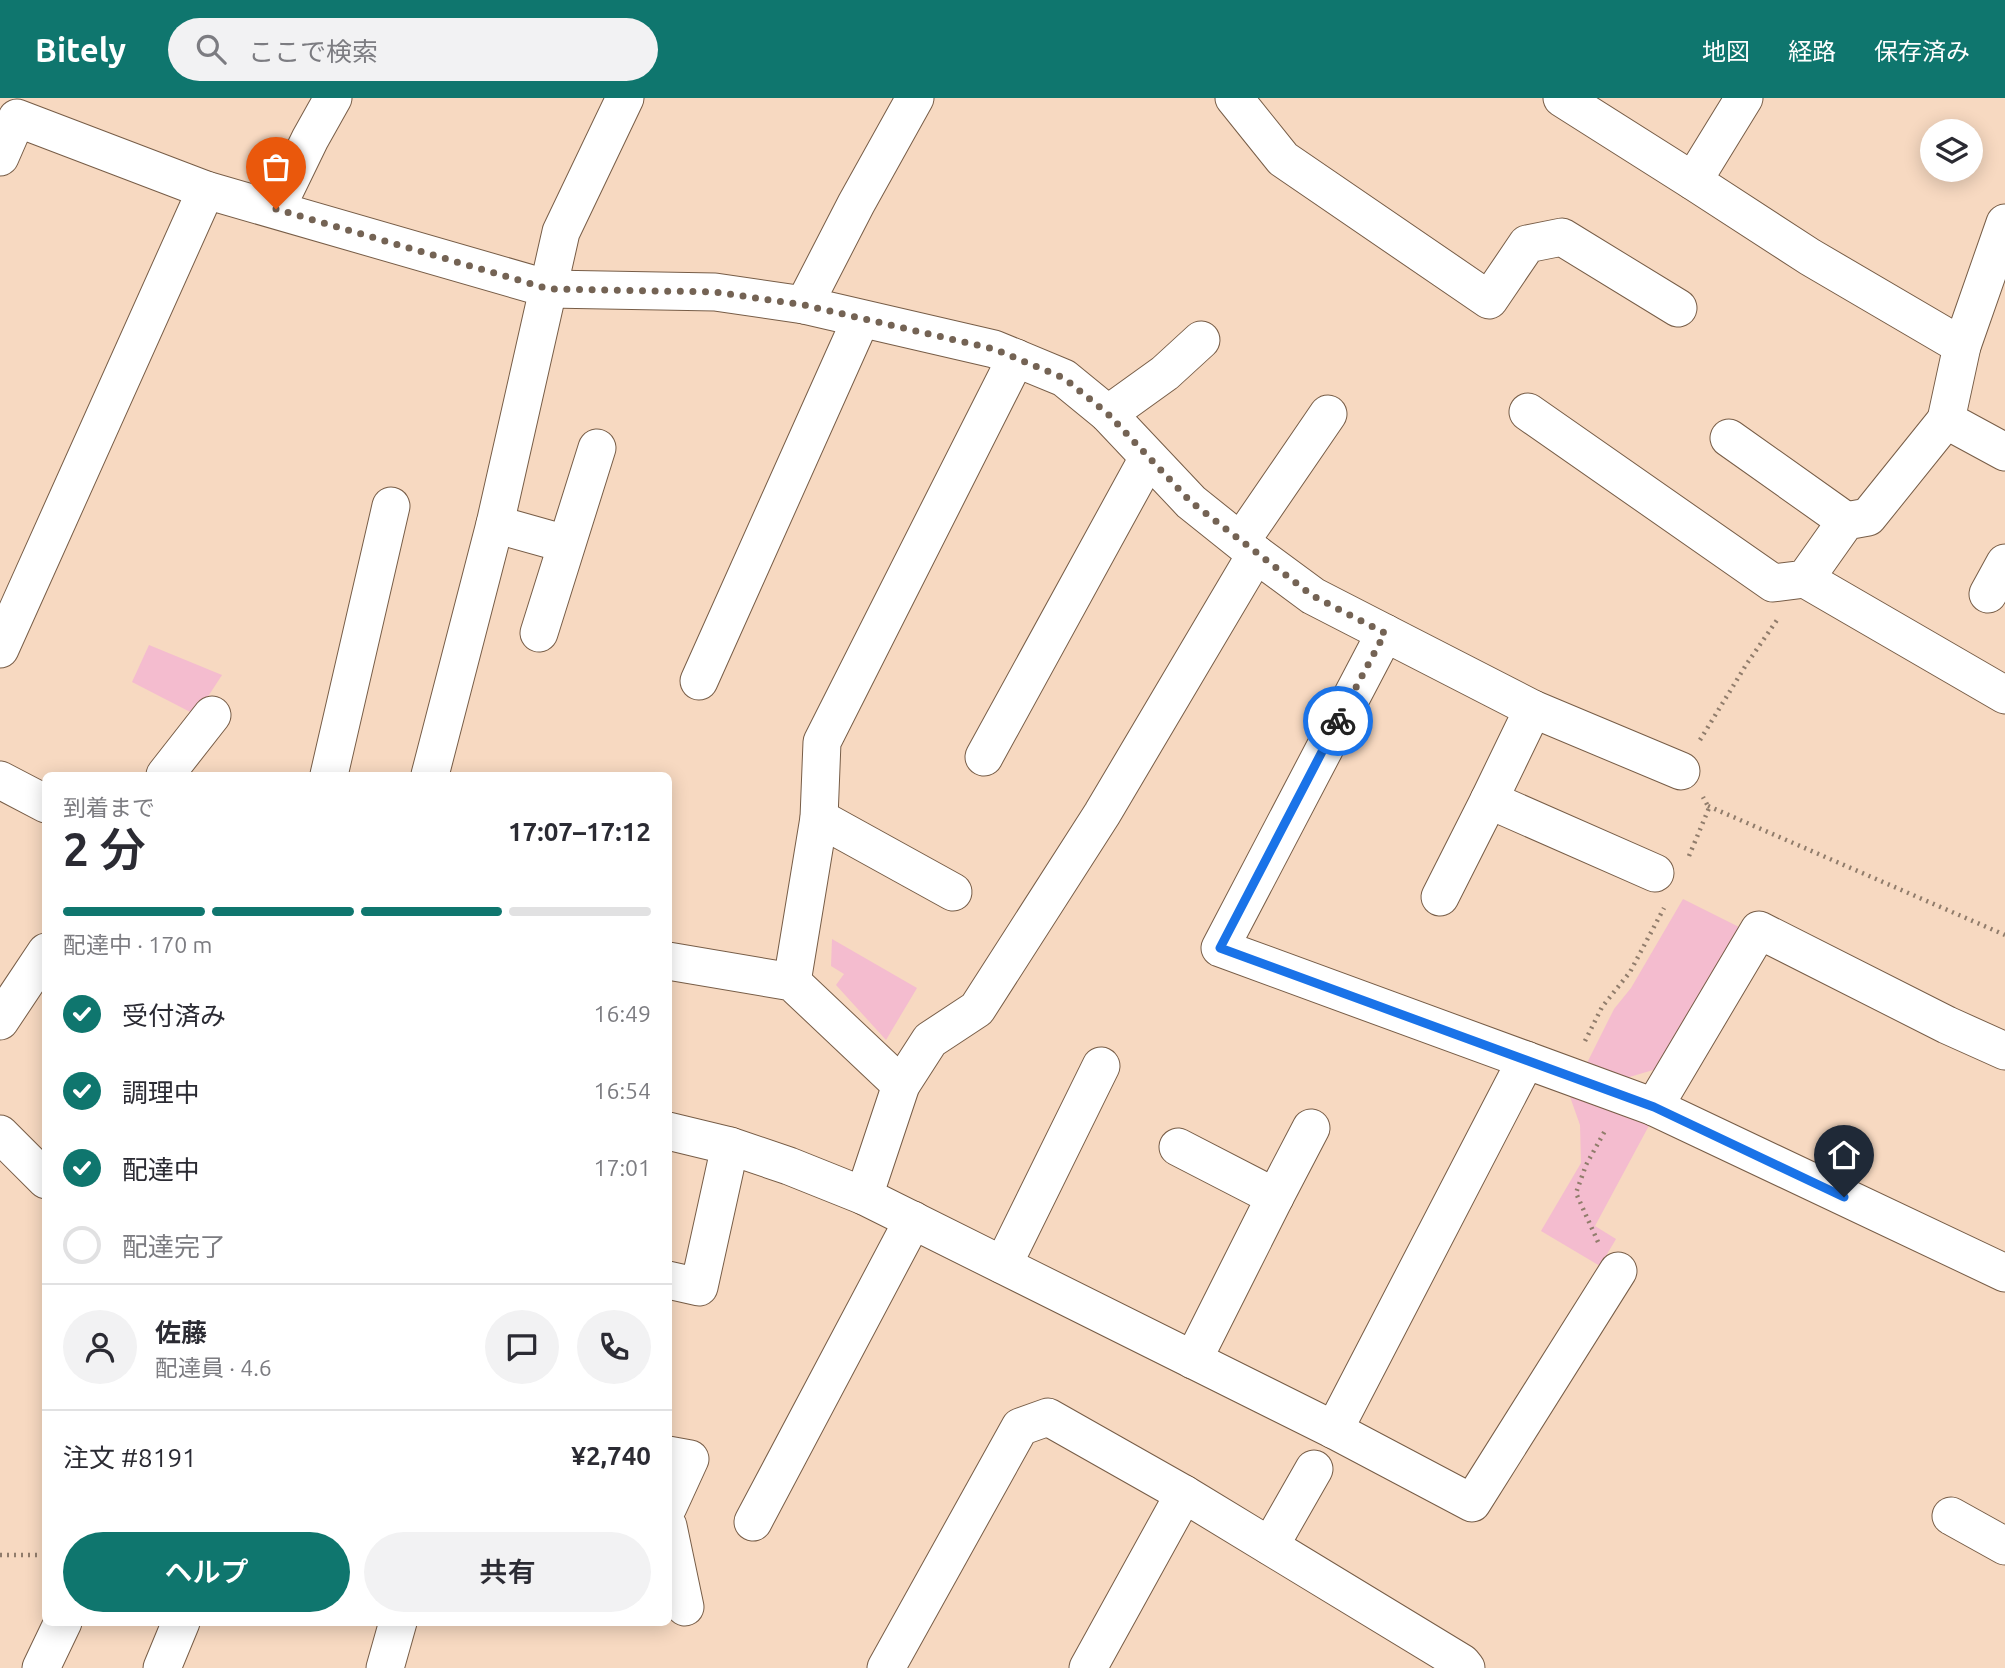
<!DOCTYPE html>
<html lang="ja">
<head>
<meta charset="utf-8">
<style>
	body { margin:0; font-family:Ubuntu,"Noto Sans JP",sans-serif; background:#f2f2f3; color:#2b2b33; height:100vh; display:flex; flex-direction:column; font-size:26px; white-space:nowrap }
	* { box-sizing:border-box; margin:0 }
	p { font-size:23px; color:#7c7c81 }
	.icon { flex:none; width:38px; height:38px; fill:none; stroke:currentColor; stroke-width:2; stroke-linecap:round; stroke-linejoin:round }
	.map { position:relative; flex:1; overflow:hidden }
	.side { position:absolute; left:42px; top:674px; width:630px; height:854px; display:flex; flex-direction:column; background:#fff; border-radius:10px; box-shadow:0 4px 18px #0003 }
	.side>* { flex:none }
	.buttons { position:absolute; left:1920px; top:21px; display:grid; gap:14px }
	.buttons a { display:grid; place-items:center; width:63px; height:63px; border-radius:50%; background:#fff; box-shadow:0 4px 18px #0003; font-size:35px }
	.pin { position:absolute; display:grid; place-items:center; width:60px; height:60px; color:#fff; margin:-72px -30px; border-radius:50% 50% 50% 0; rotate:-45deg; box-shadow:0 0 7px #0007 }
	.pin .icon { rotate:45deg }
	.courier { position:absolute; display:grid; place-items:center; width:70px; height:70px; margin:-35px; border:5px solid #1a73e8; border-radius:50%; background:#fff; color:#222; box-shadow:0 2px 9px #0007 }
	.headline em { font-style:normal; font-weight:600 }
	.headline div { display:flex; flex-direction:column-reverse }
	.headline { display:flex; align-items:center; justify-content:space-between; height:119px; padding:0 21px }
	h1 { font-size:46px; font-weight:600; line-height:52px }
	.bar { display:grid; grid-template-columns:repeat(4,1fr); gap:10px 7px; align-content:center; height:84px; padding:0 21px }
	.bar i { height:9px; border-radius:5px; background:#e1e1e2 }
	.bar .on { background:#0f766e }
	.bar p { grid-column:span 4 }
	.line { display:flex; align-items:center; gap:18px; padding:0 21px; border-top:2px solid #e1e1e2 }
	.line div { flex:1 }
	.round { display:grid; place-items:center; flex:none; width:74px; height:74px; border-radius:37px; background:#f2f2f3 }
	ol { padding:0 21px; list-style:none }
	li { display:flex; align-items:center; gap:21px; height:77px }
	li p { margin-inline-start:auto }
	li .icon { padding:7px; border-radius:50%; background:#0f766e; color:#fff; stroke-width:4 }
	li:last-child { color:#7c7c81 }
	li i { width:38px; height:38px; border:4px solid #e1e1e2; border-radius:50% }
	.cta { display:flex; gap:14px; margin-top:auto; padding:14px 21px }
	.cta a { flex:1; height:80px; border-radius:42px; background:#0f766e; color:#fff; font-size:28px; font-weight:600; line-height:80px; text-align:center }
	.cta a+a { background:#f2f2f3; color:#2b2b33 }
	header { display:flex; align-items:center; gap:42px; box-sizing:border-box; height:98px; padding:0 35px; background:#0f766e; color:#fff }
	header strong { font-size:33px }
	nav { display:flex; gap:38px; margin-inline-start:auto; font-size:24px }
	.search { width:490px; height:63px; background:#f2f2f3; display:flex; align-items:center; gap:18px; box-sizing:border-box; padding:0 24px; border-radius:38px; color:#7c7c81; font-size:26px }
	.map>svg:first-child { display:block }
	.park { fill:#f4bccf }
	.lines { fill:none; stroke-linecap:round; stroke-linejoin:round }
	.minor-casing { stroke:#775d47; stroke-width:39 }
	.path { stroke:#907c6b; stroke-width:4.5; stroke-dasharray:2 5; stroke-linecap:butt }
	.minor { stroke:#fff; stroke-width:37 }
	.done { stroke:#746354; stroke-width:7; stroke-dasharray:0 12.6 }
	.route { stroke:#1a73e8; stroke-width:9 }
</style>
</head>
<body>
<header>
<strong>Bitely</strong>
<div class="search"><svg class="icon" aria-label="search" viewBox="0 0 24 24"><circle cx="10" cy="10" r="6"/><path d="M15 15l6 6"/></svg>ここで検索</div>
<nav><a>地図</a><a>経路</a><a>保存済み</a></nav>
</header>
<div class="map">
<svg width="2005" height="1570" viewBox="0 0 2005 1570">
	<rect width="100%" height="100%" fill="#f7d9c1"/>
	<g class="park">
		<polygon points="149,547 222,577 196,617 132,584"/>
		<polygon points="1683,801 1739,829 1660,970 1626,980 1587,965 1614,911 1631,890"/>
		<polygon points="832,841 917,890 886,942 836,887 844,876 831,868"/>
		<polygon points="1569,996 1652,1022 1595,1128 1616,1141 1600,1168 1541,1133 1581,1065 1580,1027"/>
	</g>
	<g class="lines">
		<g class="minor-casing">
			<g id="minor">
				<polyline points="1234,0 1283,61 1489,202 1527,146 1562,139 1678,210"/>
				<polyline points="1562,0 1693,83 1810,159 1962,248"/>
				<polyline points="0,59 17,20 206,92 549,191 715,194 804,207 994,251 1064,280 1108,316 1191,404 1256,456 1313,498 1385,535"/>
				<polyline points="1693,83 1744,0"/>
				<polyline points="276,111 310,41 333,0"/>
				<polyline points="804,207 856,106 915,0"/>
				<polyline points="1528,314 1773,485 1805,481 1846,423 1868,419 1946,322 2005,354"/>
				<polyline points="1108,316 1165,275 1201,242"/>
				<polyline points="1946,322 1962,248 2005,125"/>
				<polyline points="1729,340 1846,423"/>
				<polyline points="495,426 566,446"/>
				<polyline points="1241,443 1328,316"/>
				<polyline points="1805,481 2005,597"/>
				<polyline points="1988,496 2005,465"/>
				<polyline points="539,535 597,350"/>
				<polyline points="0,551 206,92"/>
				<polyline points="699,583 861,221"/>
				<polyline points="1533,611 1681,673"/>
				<polyline points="984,659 1148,360"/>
				<polyline points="165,677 212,617"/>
				<polyline points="329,677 391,408"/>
				<polyline points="430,677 495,426 561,134 625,0"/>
				<polyline points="0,682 46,706"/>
				<polyline points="819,720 953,794"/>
				<polyline points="1655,775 1489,702 1533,611 1385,535 1220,850 1654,1009 2005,1175"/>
				<polyline points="1440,799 1489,702"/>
				<polyline points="668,863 792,884 901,987"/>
				<polyline points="792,884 819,720 822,644 1016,260"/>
				<polyline points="0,923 46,854"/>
				<polyline points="1654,1009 1759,832 1947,927 2005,953"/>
				<polyline points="668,1033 730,1048 789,1068 864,1098 1334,1332 1472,1405 1618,1173"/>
				<polyline points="0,1036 46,1082"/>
				<polyline points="1178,1049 1275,1099 1193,1262"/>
				<polyline points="864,1098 901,987 930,942 977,911 1102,716 1256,456"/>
				<polyline points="1275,1099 1311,1030"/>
				<polyline points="1003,1167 1101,968"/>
				<polyline points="668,1182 699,1189 730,1048"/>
				<polyline points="1334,1332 1526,962"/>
				<polyline points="668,1357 690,1361 668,1409"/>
				<polyline points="1951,1418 2005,1448"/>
				<polyline points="753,1424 913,1122"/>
				<polyline points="668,1428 685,1509"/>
				<polyline points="1270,1448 1314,1371"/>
				<polyline points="41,1570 63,1524"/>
				<polyline points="162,1570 181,1524"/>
				<polyline points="385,1570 398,1524"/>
				<polyline points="886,1570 1020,1329 1048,1319 1184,1396 1462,1565 1466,1570"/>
				<polyline points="1088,1570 1184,1396"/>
			</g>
		</g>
		<g class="path">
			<polyline points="1700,642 1746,567 1777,522"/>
			<polyline points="1708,708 2005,837"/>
			<polyline points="1689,758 1709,710 1703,699"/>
			<polyline points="1585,943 1602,909 1630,874 1664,810"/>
			<polyline points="1598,1144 1576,1095 1586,1067 1606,1031"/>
			<polyline points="0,1457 46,1457"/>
		</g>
		<use href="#minor" class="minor"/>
	</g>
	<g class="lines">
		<polyline class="done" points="276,111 549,191 715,194 804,207 994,251 1064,280 1108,316 1191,404 1313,498 1385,535 1338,623"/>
		<polyline class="route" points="1338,623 1220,850 1654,1009 1844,1099"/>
	</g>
</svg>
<div class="buttons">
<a><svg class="icon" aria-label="layers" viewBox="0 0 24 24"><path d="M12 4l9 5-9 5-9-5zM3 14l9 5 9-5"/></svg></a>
</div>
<div class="pin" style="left:276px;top:111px;background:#ea580c"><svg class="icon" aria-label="bag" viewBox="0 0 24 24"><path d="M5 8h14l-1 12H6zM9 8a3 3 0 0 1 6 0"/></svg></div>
<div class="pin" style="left:1844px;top:1099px;background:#1f2937"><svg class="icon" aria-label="home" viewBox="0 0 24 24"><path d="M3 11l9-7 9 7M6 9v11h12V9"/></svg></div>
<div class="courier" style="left:1338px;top:623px"><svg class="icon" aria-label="bike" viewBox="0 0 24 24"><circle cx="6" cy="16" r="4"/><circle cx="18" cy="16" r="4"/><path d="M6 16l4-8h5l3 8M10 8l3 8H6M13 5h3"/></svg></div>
<section class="side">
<div class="headline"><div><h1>2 分</h1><p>到着まで</p></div><em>17:07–17:12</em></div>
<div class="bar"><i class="on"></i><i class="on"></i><i class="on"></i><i></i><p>配達中 · 170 m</p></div>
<ol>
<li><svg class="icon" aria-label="check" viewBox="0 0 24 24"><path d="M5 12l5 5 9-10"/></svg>受付済み<p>16:49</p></li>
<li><svg class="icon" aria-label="check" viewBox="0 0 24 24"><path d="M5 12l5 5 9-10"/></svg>調理中<p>16:54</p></li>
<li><svg class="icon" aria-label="check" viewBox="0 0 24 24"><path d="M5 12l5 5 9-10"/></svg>配達中<p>17:01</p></li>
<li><i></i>配達完了</li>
</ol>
<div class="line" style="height:126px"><a class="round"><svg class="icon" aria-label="person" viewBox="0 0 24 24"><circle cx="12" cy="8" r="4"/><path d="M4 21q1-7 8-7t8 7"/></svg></a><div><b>佐藤</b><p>配達員 · 4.6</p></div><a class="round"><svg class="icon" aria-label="chat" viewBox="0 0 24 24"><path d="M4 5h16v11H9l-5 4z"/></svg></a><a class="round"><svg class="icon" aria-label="phone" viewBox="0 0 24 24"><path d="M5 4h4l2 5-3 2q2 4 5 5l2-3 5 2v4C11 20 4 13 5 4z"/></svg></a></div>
<div class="line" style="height:91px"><div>注文 #8191</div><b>¥2,740</b></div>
<div class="cta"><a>ヘルプ</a><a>共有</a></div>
</section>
</div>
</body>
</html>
